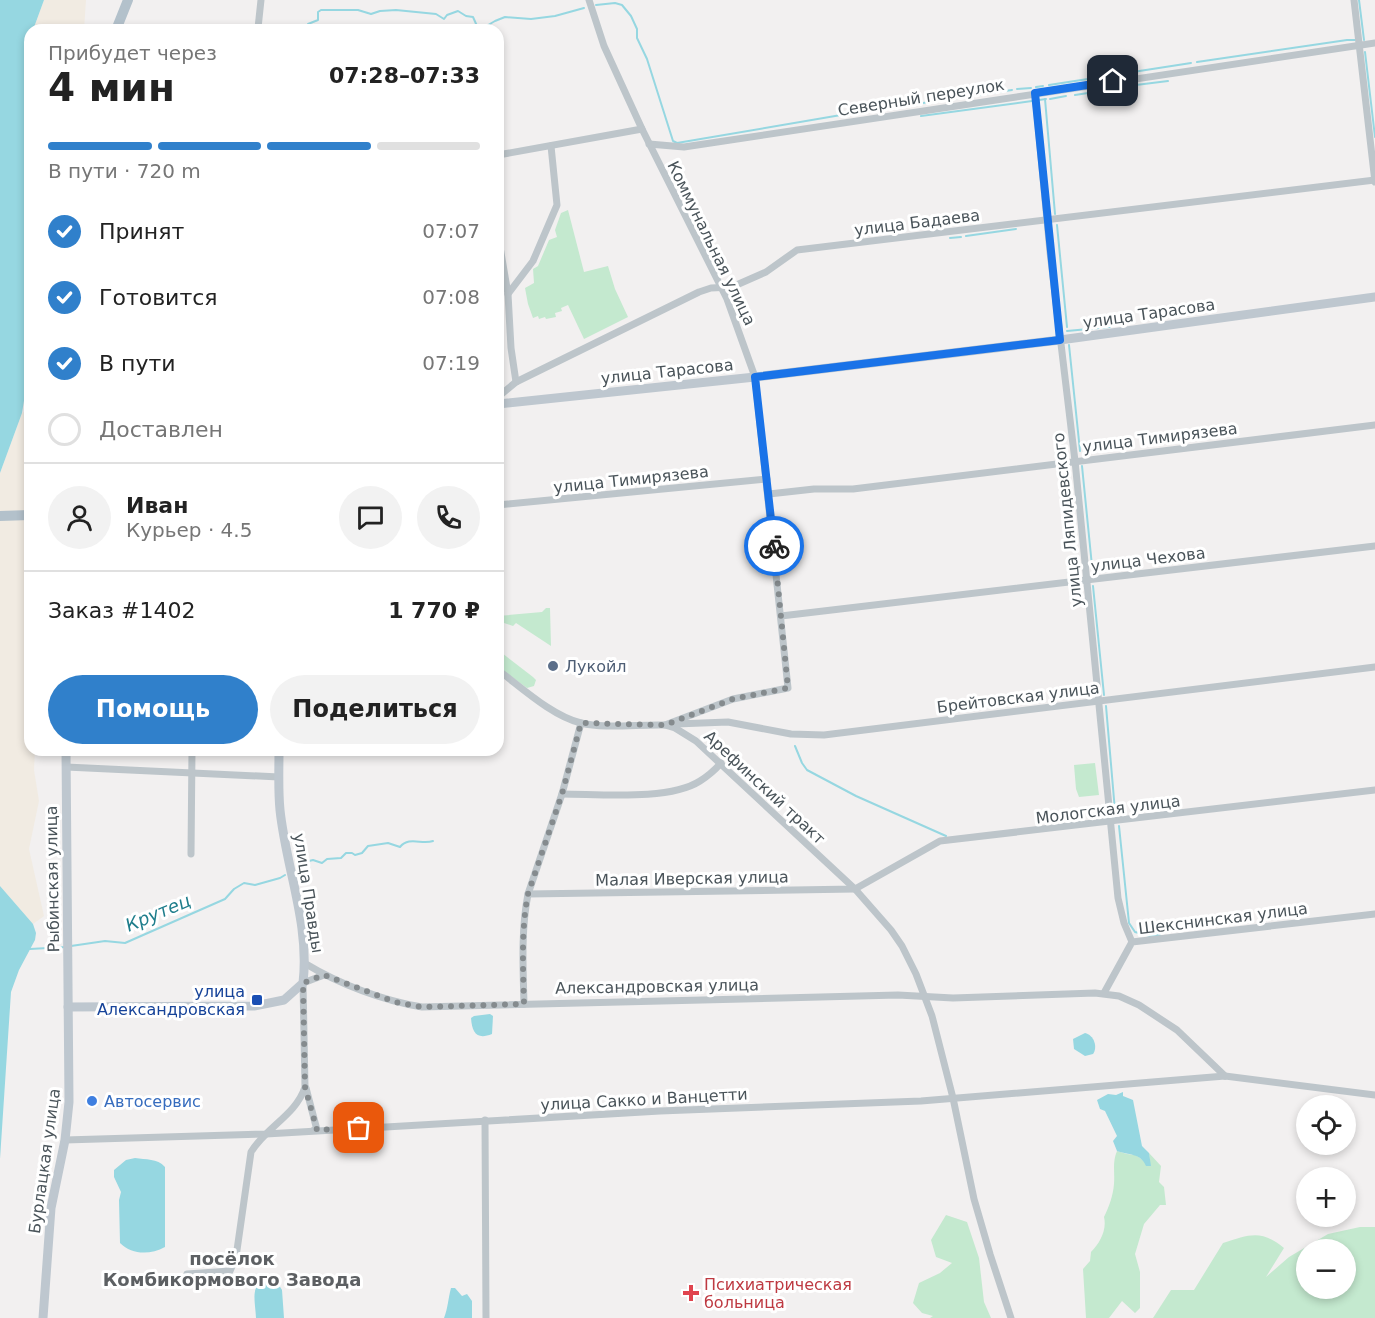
<!DOCTYPE html>
<html lang="ru">
<head>
<meta charset="utf-8">
<style>
	body { margin:0; font-family:"DejaVu Sans",sans-serif; background:#f2f2f2; color:#222; height:100vh; display:flex; flex-direction:column; font-size:22px; white-space:nowrap }
	* { box-sizing:border-box; margin:0 }
	p { font-size:20px; color:#767676 }
	.icon { flex:none; width:33px; height:33px; fill:none; stroke:currentColor; stroke-width:2; stroke-linecap:round; stroke-linejoin:round }
	.map { position:relative; flex:1; overflow:hidden }
	.details { position:absolute; left:24px; top:24px; width:480px; height:732px; display:flex; flex-direction:column; background:#fff; border-radius:18px; box-shadow:0 3px 9px #0003 }
	.details>* { flex:none }
	.controls { position:absolute; left:1296px; top:1095px; display:grid; gap:12px }
	.controls a { display:grid; place-items:center; width:60px; height:60px; border-radius:50%; background:#fff; box-shadow:0 3px 9px #0003; font-size:30px }
	.pin { position:absolute; display:grid; place-items:center; width:51px; height:51px; color:#fff; margin:-26px; border-radius:12px; box-shadow:0 3px 9px #0006 }
	.courier { position:absolute; display:grid; place-items:center; width:60px; height:60px; margin:-30px; border:4px solid #1a73e8; border-radius:50%; background:#fff; color:#222; box-shadow:0 2px 8px #0007 }
	.summary em { font-style:normal; font-weight:800 }
	.summary div { display:flex; flex-direction:column-reverse }
	.summary { display:flex; align-items:center; justify-content:space-between; height:102px; padding:0 24px }
	h1 { font-size:39px; font-weight:800; line-height:45px }
	.bar { display:grid; grid-template-columns:repeat(4,1fr); gap:9px 6px; align-content:center; height:72px; padding:0 24px }
	.bar i { height:8px; border-radius:4px; background:#e0e0e0 }
	.bar .active { background:#3080cb }
	.bar p { grid-column:span 4 }
	.line { display:flex; align-items:center; gap:15px; padding:0 24px; border-top:2px solid #e0e0e0 }
	.line div { flex:1 }
	.round { display:grid; place-items:center; flex:none; width:63px; height:63px; border-radius:32px; background:#f2f2f2 }
	ol { padding:0 24px; list-style:none }
	li { display:flex; align-items:center; gap:18px; height:66px }
	li p { margin-inline-start:auto }
	li .icon { padding:6px; border-radius:50%; background:#3080cb; color:#fff; stroke-width:4 }
	li:last-child { color:#767676 }
	li i { width:33px; height:33px; border:3px solid #e0e0e0; border-radius:50% }
	.action { display:flex; gap:12px; margin-top:auto; padding:12px 24px }
	.action a { flex:1; height:69px; border-radius:36px; background:#3080cb; color:#fff; font-size:24px; font-weight:800; line-height:69px; text-align:center }
	.action a+a { background:#f2f2f2; color:#222 }
	.map>svg:first-child { display:block }
	.green { fill:#c4e9cf; fill-rule:evenodd }
	.sand { fill:#f1ebe2 }
	.water { fill:#96d7e1 }
	.lines { fill:none; stroke-linecap:round; stroke-linejoin:round }
	.stream { stroke:#96d7e1; stroke-width:2 }
	.street { stroke:#bdc5ca; stroke-width:7 }
	.secondary { stroke:#bec7cf; stroke-width:9 }
	.primary { stroke:#b3c1cb; stroke-width:10 }
	.done { stroke:#858b8e; stroke-width:6; stroke-dasharray:0 10.8 }
	.route { stroke:#1a73e8; stroke-width:8 }
	.service-dot { fill:#5c6f8a; stroke:#fff; stroke-width:2 }
	.transit-dot { fill:#1a4fb4; stroke:#fff; stroke-width:2 }
	.shop-dot { fill:#3f7fe0; stroke:#fff; stroke-width:2 }
	.health-dot { fill:#e0444e; stroke:#fff; stroke-width:2 }
	.labels { text-anchor:middle; stroke-width:6; stroke-linejoin:round; paint-order:stroke }
	.street-label { font-size:16px; fill:#4a545a; stroke:#fff }
	.service-label { font-size:16px; fill:#4e5e75; stroke:#fff; text-anchor:start }
	.transit-label { font-size:16px; fill:#164399; stroke:#fff; text-anchor:end }
	.shop-label { font-size:16px; fill:#366cbe; stroke:#fff; text-anchor:start }
	.health-label { font-size:16px; fill:#be3a42; stroke:#fff; text-anchor:start }
	.water-label { font-size:18px; font-style:italic; fill:#1e7d8b; stroke:#fff }
	.neighbourhood-label { font-size:18px; font-weight:bold; fill:#5d6063; stroke:#fff }
</style>
</head>
<body>
<div class="map">
<svg width="1375" height="1318" viewBox="0 0 1375 1318">
	<rect width="100%" height="100%" fill="#f2f0f0"/>
	<g class="green">
		<polygon points="568,210 584,272 608,266 615,289 628,317 584,339 568,305 561,308 562,311 555,313 556,317 546,319 545,317 539,319 538,316 533,318 528,304 525,288 534,283 533,269 538,266 549,240 557,237 555,230 561,213"/>
		<polygon points="546,608 550,608 551,646 516,623 513,626 498,621 498,616 542,612"/>
		<polygon points="498,650 533,677 536,680 534,686 527,688 498,667"/>
		<polygon points="1095,763 1099,795 1079,797 1076,789 1074,765"/>
		<path d="M1117 1151 1127 1154 1136 1155 1150 1166 1149 1153 1161 1166 1159 1182 1164 1187 1166 1205H1160L1144 1224 1135 1254 1140 1272V1308L1135 1313 1122 1301 1109 1318H1086L1083 1269 1090 1261 1091 1252C1100 1243 1107 1230 1104 1217 1109 1207 1113 1196 1114 1184 1115 1172 1112 1163 1117 1151Z"/>
		<polygon points="946,1215 967,1222 979,1258 984,1302 991,1318 930,1318 933,1316 922,1313 913,1303 919,1283 940,1273 952,1263 936,1257 931,1240"/>
		<path d="M1360 1227H1375V1318H1153L1171 1290H1194L1223 1243C1249 1235 1261 1229 1284 1248L1266 1277 1289 1257 1328 1234ZM1306 1250H1346V1288H1306Z"/>
	</g>
	<g class="sand">
		<polygon points="44,0 86,0 84,30 33,30"/>
		<polygon points="30,409 30,750 35,750 34,770 39,801 29,849 44,916 33,924 0,886 0,473 22,413"/>
	</g>
	<g class="water">
		<polygon points="0,0 44,0 33,30 30,30 30,364 22,413 0,473"/>
		<polygon points="0,886 33,924 36,933 35,940 19,970 11,992 0,1159"/>
		<path d="M490 1014 493 1016 492 1034C477 1040 472 1033 471 1018L474 1016Z"/>
		<path d="M1085 1033C1094 1035 1098 1047 1093 1054L1085 1056 1074 1049 1073 1039Z"/>
		<path d="M1123 1092V1096L1133 1100 1142 1146 1149 1153 1151 1166H1146C1141 1153 1128 1155 1117 1151L1113 1141 1117 1136 1105 1111 1100 1109 1097 1100 1108 1094 1116 1095Z"/>
		<path d="M135 1158C146 1160 157 1158 165 1167V1247C150 1255 132 1255 120 1243L119 1200 121 1192 114 1177V1170L126 1160Z"/>
		<path d="M275 1279 282 1290 284 1318H256C255 1297 248 1281 275 1279Z"/>
		<path d="M451 1288H455L462 1296 467 1294 472 1301V1318H444C448 1308 448 1299 451 1288Z"/>
	</g>
	<g class="lines">
		<g class="stream">
			<polyline points="1359,0 1364,40"/>
			<polyline points="596,5 615,3 622,5 631,16 637,29 637,38 647,59 673,141 677,143 841,115 1012,90"/>
			<polyline points="304,30 308,24 318,20 318,12 321,10 358,10 371,14 380,11 396,10 436,14 444,19 447,15 458,11 466,16 473,17 477,26 483,28 495,21 505,17 531,19 555,16 584,8"/>
			<polyline points="1365,52 1375,137"/>
			<polyline points="1197,62 1347,40 1355,40"/>
			<polyline points="1049,85 1191,63"/>
			<polyline points="1136,85 1168,81"/>
			<polyline points="1036,87 1043,86"/>
			<polyline points="1017,89 1031,88"/>
			<polyline points="1075,95 1127,87"/>
			<polyline points="1045,99 1055,214"/>
			<polyline points="1050,99 1066,96"/>
			<polyline points="1039,100 1046,99"/>
			<polyline points="921,116 1032,101"/>
			<polyline points="1057,225 1067,327"/>
			<polyline points="966,236 1016,229"/>
			<polyline points="950,238 961,237"/>
			<polyline points="1067,331 1110,327"/>
			<polyline points="1069,345 1080,451"/>
			<polyline points="1082,466 1092,566"/>
			<polyline points="1093,586 1104,695"/>
			<polyline points="1106,706 1115,811"/>
			<polyline points="795,746 802,763 807,770 856,796 946,836"/>
			<polyline points="1119,826 1129,923 1135,932 1150,936 1160,935"/>
			<path d="M299 859 303 858 309 861 313 860 322 863 327 859 341 858 346 853H352L355 855 362 853 368 846 388 843 400 847C409 836 422 845 433 841"/>
			<polyline points="71,946 105,941 125,943 225,899 234,889 244,883 255,885 280,878 285,875"/>
			<polyline points="30,949 66,947"/>
		</g>
		<g class="street">
			<polyline points="589,0 604,46 642,129 727,299 755,377 788,688 733,699 665,725"/>
			<polyline points="1354,0 1375,182"/>
			<polyline points="258,28 261,0"/>
			<polyline points="1035,93 1050,252 1075,461 1118,898 1124,923 1132,942"/>
			<polyline points="649,144 684,147 1375,43"/>
			<polyline points="498,155 642,129"/>
			<polyline points="498,235 508,294 511,348 516,382"/>
			<polyline points="508,294 533,261 557,205 551,146"/>
			<polyline points="498,397 516,382 699,292 711,288 732,287 741,283 766,272 797,250 1375,180"/>
			<polyline points="769,494 814,489 853,489 1375,425"/>
			<polyline points="498,505 767,479"/>
			<polyline points="781,616 1375,546"/>
			<path d="M498 670C521 687 552 716 581 723 604 729 640 724 665 725L675 728 696 741 855 889 891 930 902 946 916 974 932 1016 953 1098 974 1199 990 1254 1011 1318"/>
			<polyline points="676,724 728,722 791,734 824,735 1375,667"/>
			<polyline points="66,767 279,777"/>
			<path d="M562 794C599 794 669 801 700 781 708 776 715 770 721 763"/>
			<polyline points="191,854 192,750"/>
			<polyline points="528,894 855,889 940,841 1375,790"/>
			<path d="M306 964C339 984 384 1001 422 1007L898 995 953 998 1095 993 1119 996 1139 1005 1177 1030 1225 1076"/>
			<polyline points="1104,993 1132,942 1375,914"/>
			<path d="M524 1004C523 967 521 930 528 894L562 794 581 723"/>
			<polyline points="306,1088 317,1130 314,1130"/>
			<polyline points="485,1120 486,1318"/>
			<polyline points="65,1140 266,1134 660,1111 921,1101 1225,1076 1375,1095"/>
			<path d="M187 1274 230 1271 236 1257 251 1152C266 1127 296 1115 305 1087L303 983 324 975"/>
		</g>
		<g class="secondary">
			<polyline points="498,404 755,377 1060,340 1375,297"/>
			<path d="M68 1007 254 1006 284 1000 303 983C310 924 286 868 280 810 278 790 279 770 279 750"/>
			<polyline points="43,1318 51,1208 65,1140 69,1102 66,750"/>
		</g>
		<g class="primary">
			<polyline points="116,30 128,0"/>
			<polyline points="0,516 30,515"/>
		</g>
	</g>
	<g class="lines">
		<path class="done" d="M359 1128 317 1130 305 1087 303 983 324 975 395 1002 422 1007 524 1004C523 967 521 930 528 894L562 794 581 723 665 725 733 699 788 688 774 546"/>
		<polyline class="route" points="774,546 755,377 1060,340 1035,93 1113,81"/>
	</g>
	<circle class="service-dot" cx="553" cy="666" r="6"/>
	<rect class="transit-dot" x="251" y="994" width="12" height="12" rx="3"/>
	<circle class="shop-dot" cx="92" cy="1101" r="6"/>
	<path class="health-dot" d="M688 1284h6v6h6v6h-6v6h-6v-6h-6v-6h6z"/>
	<g class="labels">
		<g class="street-label">
			<text transform="translate(921 97) rotate(-9)" y="6">Северный переулок</text>
			<text transform="translate(917 222) rotate(-7)" y="6">улица Бадаева</text>
			<text transform="translate(712 243) rotate(64)" y="6">Коммунальная улица</text>
			<text transform="translate(1149 313) rotate(-8)" y="6">улица Тарасова</text>
			<text transform="translate(667 371) rotate(-6)" y="6">улица Тарасова</text>
			<text transform="translate(1160 437) rotate(-7)" y="6">улица Тимирязева</text>
			<text transform="translate(631 479) rotate(-6)" y="6">улица Тимирязева</text>
			<text transform="translate(1067 520) rotate(-96)" y="6">улица Ляпидевского</text>
			<text transform="translate(1148 559) rotate(-7)" y="6">улица Чехова</text>
			<text transform="translate(1018 697) rotate(-7)" y="6">Брейтовская улица</text>
			<text transform="translate(765 787) rotate(43)" y="6">Арефинский тракт</text>
			<text transform="translate(1108 809) rotate(-7)" y="6">Мологская улица</text>
			<text transform="translate(692 878) rotate(-1)" y="6">Малая Иверская улица</text>
			<text transform="translate(52 879) rotate(-91)" y="6">Рыбинская улица</text>
			<text transform="translate(309 893) rotate(81)" y="6">улица Правды</text>
			<text transform="translate(1223 918) rotate(-7)" y="6">Шекснинская улица</text>
			<text transform="translate(657 986) rotate(-1)" y="6">Александровская улица</text>
			<text transform="translate(644 1099) rotate(-3)" y="6">улица Сакко и Ванцетти</text>
			<text transform="translate(44 1161) rotate(-82)" y="6">Бурлацкая улица</text>
		</g>
		<g class="service-label">
			<text x="565" y="672">Лукойл</text>
		</g>
		<g class="transit-label">
			<text x="245" y="997">улица<tspan x="245" dy="18">Александровская</tspan></text>
		</g>
		<g class="shop-label">
			<text x="104" y="1107">Автосервис</text>
		</g>
		<g class="health-label">
			<text x="704" y="1290">Психиатрическая<tspan x="704" dy="18">больница</tspan></text>
		</g>
		<g class="water-label">
			<text transform="translate(158 913) rotate(-23)" y="6">Крутец</text>
		</g>
		<g class="neighbourhood-label">
			<text x="232" y="1265">посёлок<tspan x="232" dy="21">Комбикормового Завода</tspan></text>
		</g>
	</g>
</svg>
<div class="controls">
<a><svg class="icon" aria-label="locate" viewBox="0 0 24 24"><circle cx="12" cy="12" r="6"/><path d="M12 2v4M12 18v4M2 12h4M18 12h4"/></svg></a>
<a>+</a>
<a>−</a>
</div>
<div class="pin" style="left:359px;top:1128px;background:#ea580c"><svg class="icon" aria-label="bag" viewBox="0 0 24 24"><path d="M5 8h14l-1 12H6zM9 8a3 3 0 0 1 6 0"/></svg></div>
<div class="pin" style="left:1113px;top:81px;background:#1f2937"><svg class="icon" aria-label="home" viewBox="0 0 24 24"><path d="M3 11l9-7 9 7M6 9v11h12V9"/></svg></div>
<div class="courier" style="left:774px;top:546px"><svg class="icon" aria-label="bike" viewBox="0 0 24 24"><circle cx="6" cy="16" r="4"/><circle cx="18" cy="16" r="4"/><path d="M6 16l4-8h5l3 8M10 8l3 8H6M13 5h3"/></svg></div>
<section class="details">
<div class="summary"><div><h1>4 мин</h1><p>Прибудет через</p></div><em>07:28–07:33</em></div>
<div class="bar"><i class="active"></i><i class="active"></i><i class="active"></i><i></i><p>В пути · 720 m</p></div>
<ol>
<li><svg class="icon" aria-label="check" viewBox="0 0 24 24"><path d="M5 12l5 5 9-10"/></svg>Принят<p>07:07</p></li>
<li><svg class="icon" aria-label="check" viewBox="0 0 24 24"><path d="M5 12l5 5 9-10"/></svg>Готовится<p>07:08</p></li>
<li><svg class="icon" aria-label="check" viewBox="0 0 24 24"><path d="M5 12l5 5 9-10"/></svg>В пути<p>07:19</p></li>
<li><i></i>Доставлен</li>
</ol>
<div class="line" style="height:108px"><a class="round"><svg class="icon" aria-label="person" viewBox="0 0 24 24"><circle cx="12" cy="8" r="4"/><path d="M4 21q1-7 8-7t8 7"/></svg></a><div><b>Иван</b><p>Курьер · 4.5</p></div><a class="round"><svg class="icon" aria-label="chat" viewBox="0 0 24 24"><path d="M4 5h16v11H9l-5 4z"/></svg></a><a class="round"><svg class="icon" aria-label="phone" viewBox="0 0 24 24"><path d="M5 4h4l2 5-3 2q2 4 5 5l2-3 5 2v4C11 20 4 13 5 4z"/></svg></a></div>
<div class="line" style="height:78px"><div>Заказ #1402</div><b>1 770 ₽</b></div>
<div class="action"><a>Помощь</a><a>Поделиться</a></div>
</section>
</div>
</body>
</html>
